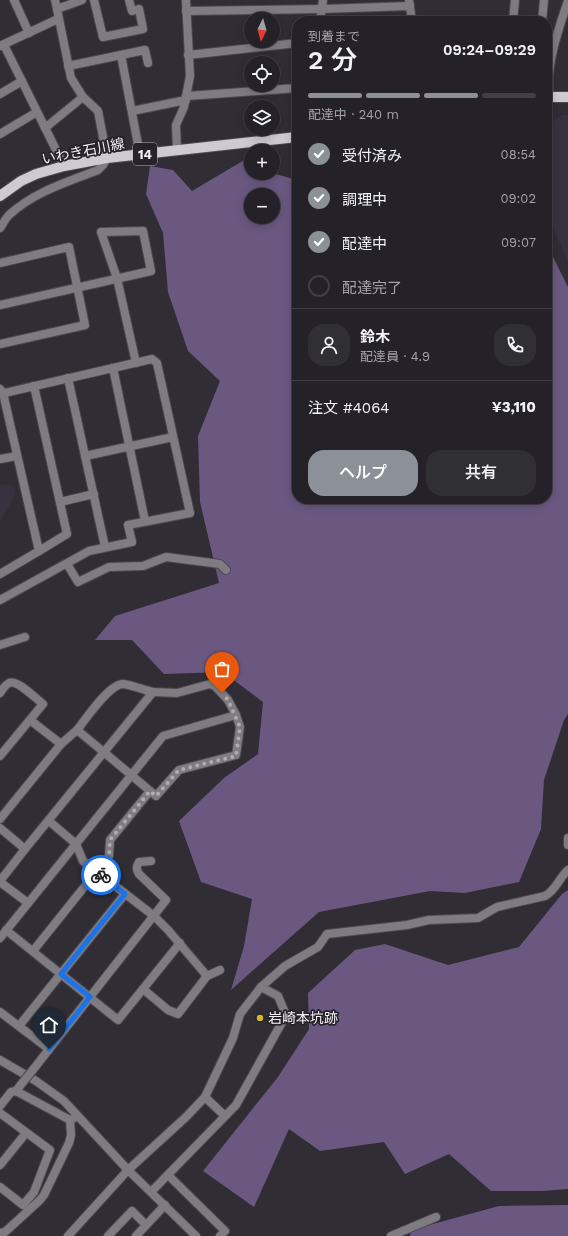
<!DOCTYPE html>
<html lang="ja">
<head>
<meta charset="utf-8">
<style>
	body { margin:0; font-family:"Work Sans","Noto Sans JP",sans-serif; background:#302f34; color:#f1f3f6; height:100vh; display:flex; flex-direction:column; font-size:15px; white-space:nowrap }
	* { box-sizing:border-box; margin:0 }
	p { font-size:13px; color:#a3a4a8 }
	.icon { flex:none; width:22px; height:22px; fill:none; stroke:currentColor; stroke-width:2; stroke-linecap:round; stroke-linejoin:round }
	.map { position:relative; flex:1; overflow:hidden }
	.details { position:absolute; left:292px; top:16px; width:260px; height:488px; display:flex; flex-direction:column; background:#242228; border-radius:16px; box-shadow:0 2px 10px #0003,0 0 0 1px #413f45 }
	.details>* { flex:none }
	.needle { width:26px; rotate:185deg }
	.controls { position:absolute; left:244px; top:12px; display:grid; gap:8px }
	.controls a { display:grid; place-items:center; width:36px; height:36px; border-radius:50%; background:#242228; box-shadow:0 2px 10px #0003,0 0 0 1px #413f45; font-size:20px }
	.pin { position:absolute; display:grid; place-items:center; width:34px; height:34px; color:#fff; margin:-41px -17px; border-radius:50% 50% 50% 0; rotate:-45deg; box-shadow:0 0 4px #0007 }
	.pin .icon { rotate:45deg }
	.courier { position:absolute; display:grid; place-items:center; width:40px; height:40px; margin:-20px; border:3px solid #1a73e8; border-radius:50%; background:#fff; color:#222; box-shadow:0 1px 5px #0007 }
	.overview em { font-style:normal; font-weight:600 }
	.overview div { display:flex; flex-direction:column-reverse }
	.overview { display:flex; align-items:center; justify-content:space-between; height:68px; padding:0 16px }
	h1 { font-size:26px; font-weight:600; line-height:30px }
	.bar { display:grid; grid-template-columns:repeat(4,1fr); gap:6px 4px; align-content:center; height:48px; padding:0 16px }
	.bar i { height:5px; border-radius:3px; background:#413f45 }
	.bar .selected { background:#8c9099 }
	.bar p { grid-column:span 4 }
	.line { display:flex; align-items:center; gap:10px; padding:0 16px; border-top:1px solid #413f45 }
	.line div { flex:1 }
	.round { display:grid; place-items:center; flex:none; width:42px; height:42px; border-radius:16px; background:#302f34 }
	ol { padding:0 16px; list-style:none }
	li { display:flex; align-items:center; gap:12px; height:44px }
	li p { margin-inline-start:auto }
	li .icon { padding:4px; border-radius:50%; background:#8c9099; color:#fff; stroke-width:4 }
	li:last-child { color:#a3a4a8 }
	li i { width:22px; height:22px; border:2px solid #413f45; border-radius:50% }
	.button { display:flex; gap:8px; margin-top:auto; padding:8px 16px }
	.button a { flex:1; height:46px; border-radius:16px; background:#8c9099; color:#fff; font-size:16px; font-weight:600; line-height:46px; text-align:center }
	.button a+a { background:#302f34; color:#f1f3f6 }
	.map>svg:first-child { display:block }
	.built { fill:#383240 }
	.forest { fill:#6a5881; fill-rule:evenodd }
	.lines { fill:none; stroke-linecap:round; stroke-linejoin:round }
	.minor-casing { stroke:#4b4850; stroke-width:10 }
	.tertiary-casing { stroke:#4b4850; stroke-width:10 }
	.primary-casing { stroke:#4b4850; stroke-width:12 }
	.minor { stroke:#7e7c80; stroke-width:8 }
	.tertiary { stroke:#7e7c80; stroke-width:8 }
	.primary { stroke:#cecad3; stroke-width:10 }
	.minor-bridge-casing { stroke:#4b4850; stroke-width:10; stroke-linecap:butt }
	.minor-bridge { stroke:#7e7c80; stroke-width:8 }
	.done { stroke:#aeabb2; stroke-width:4; stroke-dasharray:0 7.2 }
	.route { stroke:#1a73e8; stroke-width:5 }
	.poi-dot { fill:#d4b635; stroke:#26232b; stroke-width:1.5 }
	.labels { text-anchor:middle; stroke-width:3.5; stroke-linejoin:round; paint-order:stroke }
	.shield { fill:#26232b; stroke:#b5b2b8; stroke-width:1 }
	.shield-label { font-size:13px; font-weight:bold; fill:#f2eff5 }
	.street-label { font-size:14px; fill:#f2eff5; stroke:#26232b }
	.poi-label { font-size:14px; fill:#f2eff5; stroke:#26232b; text-anchor:start }
</style>
</head>
<body>
<div class="map">
<svg width="568" height="1236" viewBox="0 0 568 1236">
	<rect width="100%" height="100%" fill="#302d35"/>
	<g class="built">
		<polygon points="562,115 568,115 568,261 547,215 547,125"/>
		<polygon points="0,484 14,486 16,494 0,522"/>
	</g>
	<g class="forest">
		<path d="M246 159 251 162V173H272L297 180V499H547V245L568 287V714L564 720 544 780 541 829 519 882 465 893 430 891 319 912 231 990 244 946 252 899 201 882 179 821 224 778 258 754 263 702 223 672 164 674 132 640H95L115 616 219 583 200 502 198 436 220 381 188 351 168 292 163 233 146 194 150 166 173 170 192 191ZM251 195H273V217H251Z"/>
		<polygon points="568,890 568,1189 542,1191 491,1191 449,1154 405,1174 384,1142 320,1151 289,1129 254,1207 203,1171 278,1077 309,1029 308,993 355,950 385,944 448,965 519,947 562,894"/>
		<polygon points="568,1205 568,1236 410,1236 411,1230 499,1206"/>
	</g>
	<g class="lines">
		<g class="minor-casing">
			<g id="minor">
				<polyline points="14,0 29,33"/>
				<polyline points="55,0 57,9"/>
				<polyline points="94,0 103,37 143,29 139,9 132,11 129,0"/>
				<polyline points="409,0 412,21"/>
				<polyline points="186,11 322,9 410,6"/>
				<polyline points="320,21 323,0"/>
				<polyline points="513,21 515,0"/>
				<polyline points="542,21 544,0"/>
				<polyline points="4,45 64,166"/>
				<polyline points="0,46 58,19"/>
				<polyline points="121,55 140,155"/>
				<polyline points="188,55 297,43"/>
				<polyline points="68,66 145,50 148,63"/>
				<polyline points="0,94 22,81"/>
				<polyline points="187,96 297,88"/>
				<polyline points="132,111 186,100"/>
				<polyline points="45,128 83,97"/>
				<polyline points="0,134 37,112"/>
				<path d="M0 228C3 224 5 219 9 215 34 192 67 182 98 170L103 165 107 158 98 111 83 97 71 78 57 9 82 0"/>
				<polyline points="0,263 69,247 85,325 0,344"/>
				<polyline points="0,305 151,271 143,231 101,232 117,278 136,363"/>
				<polyline points="113,368 145,521"/>
				<polyline points="68,378 105,547"/>
				<polyline points="0,389 3,393 39,551 67,534 34,386"/>
				<polyline points="0,394 152,359 157,363 190,513 128,525 132,542 89,551 0,600"/>
				<polyline points="85,456 173,437"/>
				<polyline points="0,459 17,456"/>
				<polyline points="60,502 94,494"/>
				<polyline points="67,564 78,582 109,567 143,566 166,557 220,564 226,570"/>
				<polyline points="0,574 39,551"/>
				<polyline points="0,645 25,637"/>
				<polyline points="153,692 177,693 210,684 215,686 228,700 236,715"/>
				<path d="M0 693C2 690 5 685 9 683 17 679 36 699 43 704L0 756"/>
				<polyline points="30,720 61,744"/>
				<polyline points="0,819 61,744 77,730"/>
				<polyline points="49,821 76,844 83,861 154,916 168,930 207,976"/>
				<path d="M0 828 25 849 153 692C144 690 132 685 123 684 109 684 86 719 77 730 104 752 130 774 156 796L179 770 236 755 240 727 236 715 163 736 0 938"/>
				<polyline points="568,838 568,845"/>
				<polyline points="0,881 25,849"/>
				<polyline points="0,882 28,903"/>
				<polyline points="6,930 118,1020 180,943"/>
				<polyline points="33,951 109,856 110,840 150,791"/>
				<polyline points="143,989 168,1010 178,1014 207,976 220,970"/>
				<polyline points="0,1012 49,1049"/>
				<polyline points="19,1026 125,894"/>
				<polyline points="0,1060 36,1081 64,1101 128,1170 196,1236"/>
				<path d="M32 1071 166 900 139 874C136 869 136 867 139 862L151 861"/>
				<polyline points="23,1082 16,1091 70,1120 74,1118"/>
				<polyline points="205,1097 225,1116"/>
				<polyline points="0,1106 11,1092 16,1091"/>
				<polyline points="0,1113 50,1150 34,1192 23,1205 0,1187"/>
				<polyline points="0,1165 26,1133"/>
				<polyline points="168,1175 225,1231 220,1236"/>
				<polyline points="151,1192 236,1105 286,1015 278,996 261,987"/>
				<polyline points="0,1233 5,1232 40,1200 44,1195 69,1143 71,1135 70,1120"/>
				<path d="M68 1236 128 1170 186 1117 205 1097 233 1038 240 1014 261 987 285 966 318 947 327 934 407 925 429 920 478 918 497 907 545 896C556 890 559 878 568 870"/>
				<polyline points="108,1236 132,1211 146,1225"/>
				<polyline points="136,1236 165,1205"/>
				<polyline points="391,1236 436,1217"/>
			</g>
		</g>
		<g class="tertiary-casing">
			<g id="tertiary">
				<path d="M550 97C544 70 559 27 568 1"/>
				<polyline points="177,150 176,125 184,107 190,76 186,0"/>
			</g>
		</g>
		<g class="primary-casing">
			<g id="primary">
				<polyline points="547,97 568,97"/>
				<polyline points="0,196 21,181 36,174 64,166 107,158 297,137"/>
			</g>
		</g>
		<use href="#minor" class="minor"/>
		<use href="#tertiary" class="tertiary"/>
		<use href="#primary" class="primary"/>
		<g class="minor-bridge-casing">
			<polyline id="minor-bridge" points="23,1082 32,1071"/>
		</g>
		<use href="#minor-bridge" class="minor-bridge"/>
	</g>
	<g class="lines">
		<polyline class="done" points="101,875 97,872 109,856 110,840 150,791 156,796 179,770 236,756 240,727 228,700 222,693"/>
		<polyline class="route" points="49,1049 90,997 61,974 125,894 101,875"/>
	</g>
	<circle class="poi-dot" cx="260" cy="1018" r="4"/>
	<g class="labels">
		<rect class="shield" x="133" y="143" width="24" height="22" rx="3"/>
		<g class="shield-label">
			<text x="145" y="159">14</text>
		</g>
		<g class="street-label">
			<text transform="translate(83 151) rotate(-11)" y="5">いわき石川線</text>
		</g>
		<g class="poi-label">
			<text x="268" y="1023">岩崎本坑跡</text>
		</g>
	</g>
</svg>
<div class="controls">
<a><svg class="needle" viewBox="-14 -14 28 28"><path d="M0-13l5 13h-10z" fill="#e53935"/><path d="M0 13l5-13h-10z" fill="#a3a4a8"/></svg></a>
<a><svg class="icon" aria-label="locate" viewBox="0 0 24 24"><circle cx="12" cy="12" r="6"/><path d="M12 2v4M12 18v4M2 12h4M18 12h4"/></svg></a>
<a><svg class="icon" aria-label="layers" viewBox="0 0 24 24"><path d="M12 4l9 5-9 5-9-5zM3 14l9 5 9-5"/></svg></a>
<a>+</a>
<a>−</a>
</div>
<div class="pin" style="left:222px;top:693px;background:#ea580c"><svg class="icon" aria-label="bag" viewBox="0 0 24 24"><path d="M5 8h14l-1 12H6zM9 8a3 3 0 0 1 6 0"/></svg></div>
<div class="pin" style="left:49px;top:1049px;background:#1f2937"><svg class="icon" aria-label="home" viewBox="0 0 24 24"><path d="M3 11l9-7 9 7M6 9v11h12V9"/></svg></div>
<div class="courier" style="left:101px;top:875px"><svg class="icon" aria-label="bike" viewBox="0 0 24 24"><circle cx="6" cy="16" r="4"/><circle cx="18" cy="16" r="4"/><path d="M6 16l4-8h5l3 8M10 8l3 8H6M13 5h3"/></svg></div>
<section class="details">
<div class="overview"><div><h1>2 分</h1><p>到着まで</p></div><em>09:24–09:29</em></div>
<div class="bar"><i class="selected"></i><i class="selected"></i><i class="selected"></i><i></i><p>配達中 · 240 m</p></div>
<ol>
<li><svg class="icon" aria-label="check" viewBox="0 0 24 24"><path d="M5 12l5 5 9-10"/></svg>受付済み<p>08:54</p></li>
<li><svg class="icon" aria-label="check" viewBox="0 0 24 24"><path d="M5 12l5 5 9-10"/></svg>調理中<p>09:02</p></li>
<li><svg class="icon" aria-label="check" viewBox="0 0 24 24"><path d="M5 12l5 5 9-10"/></svg>配達中<p>09:07</p></li>
<li><i></i>配達完了</li>
</ol>
<div class="line" style="height:72px"><a class="round"><svg class="icon" aria-label="person" viewBox="0 0 24 24"><circle cx="12" cy="8" r="4"/><path d="M4 21q1-7 8-7t8 7"/></svg></a><div><b>鈴木</b><p>配達員 · 4.9</p></div><a class="round"><svg class="icon" aria-label="phone" viewBox="0 0 24 24"><path d="M5 4h4l2 5-3 2q2 4 5 5l2-3 5 2v4C11 20 4 13 5 4z"/></svg></a></div>
<div class="line" style="height:52px"><div>注文 #4064</div><b>¥3,110</b></div>
<div class="button"><a>ヘルプ</a><a>共有</a></div>
</section>
</div>
</body>
</html>
